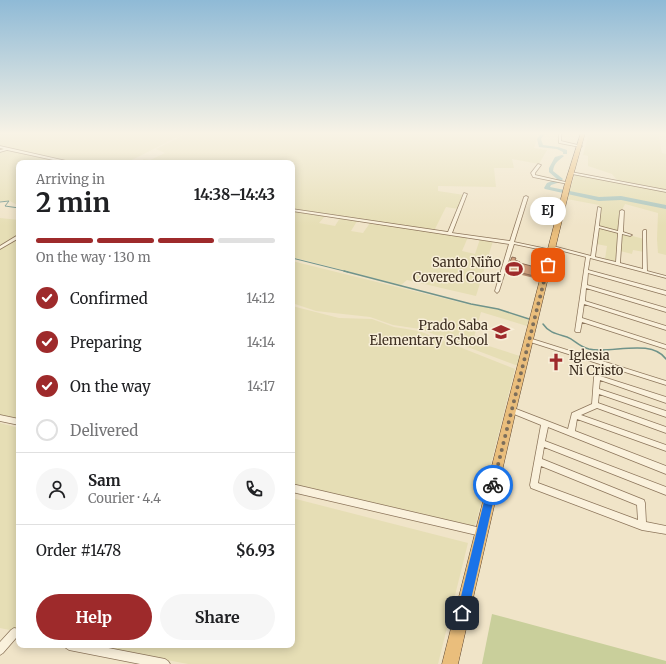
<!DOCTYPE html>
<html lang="en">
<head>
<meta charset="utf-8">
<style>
	body { margin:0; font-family:Merriweather,serif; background:#f6f6f6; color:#202124; height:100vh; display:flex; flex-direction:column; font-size:15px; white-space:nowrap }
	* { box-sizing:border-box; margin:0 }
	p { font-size:13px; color:#757577 }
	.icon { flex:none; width:22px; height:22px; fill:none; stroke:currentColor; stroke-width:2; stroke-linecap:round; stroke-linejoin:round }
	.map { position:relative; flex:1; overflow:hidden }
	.sheet { position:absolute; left:16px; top:160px; width:279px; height:488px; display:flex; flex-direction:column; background:#fff; border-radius:8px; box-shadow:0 2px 10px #0003 }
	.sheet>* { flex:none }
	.pin { position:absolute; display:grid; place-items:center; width:34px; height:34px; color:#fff; margin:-17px; border-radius:8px; box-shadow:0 2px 6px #0006 }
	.courier { position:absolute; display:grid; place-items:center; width:40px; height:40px; margin:-20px; border:3px solid #1a73e8; border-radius:50%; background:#fff; color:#222; box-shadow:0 1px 5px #0007 }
	.bubble { position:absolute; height:28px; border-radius:14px; background:#fff; box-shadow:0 2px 10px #0003; font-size:13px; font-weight:700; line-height:28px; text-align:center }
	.summary em { font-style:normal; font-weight:700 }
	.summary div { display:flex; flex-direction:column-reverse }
	.summary { display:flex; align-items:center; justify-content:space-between; height:68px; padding:0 20px }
	h1 { font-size:26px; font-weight:700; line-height:30px }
	.bar { display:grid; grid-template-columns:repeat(4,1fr); gap:6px 4px; align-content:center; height:48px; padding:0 20px }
	.bar i { height:5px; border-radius:3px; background:#e0e0e0 }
	.bar .on { background:#9e2a2b }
	.bar p { grid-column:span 4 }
	.line { display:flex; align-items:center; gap:10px; padding:0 20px; border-top:1px solid #e0e0e0 }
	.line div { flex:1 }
	.round { display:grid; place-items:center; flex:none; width:42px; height:42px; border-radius:21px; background:#f6f6f6 }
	ol { padding:0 20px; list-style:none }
	li { display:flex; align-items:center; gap:12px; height:44px }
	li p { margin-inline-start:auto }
	li .icon { padding:4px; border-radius:50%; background:#9e2a2b; color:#fff; stroke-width:4 }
	li:last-child { color:#757577 }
	li i { width:22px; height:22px; border:2px solid #e0e0e0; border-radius:50% }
	.primary-button { display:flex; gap:8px; margin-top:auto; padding:8px 20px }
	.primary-button a { flex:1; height:46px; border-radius:24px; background:#9e2a2b; color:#fff; font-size:16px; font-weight:700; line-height:46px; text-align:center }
	.primary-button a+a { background:#f6f6f6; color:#202124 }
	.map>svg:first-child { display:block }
	.farmland { fill:#e6deb5 }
	.green { fill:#c9cf9b }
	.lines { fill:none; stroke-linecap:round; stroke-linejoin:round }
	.stream-far1 { stroke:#6f938a; stroke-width:1 }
	.stream { stroke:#6f938a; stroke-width:1.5 }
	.river { fill:#a9c4bc; fill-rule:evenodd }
	.minor-casing { stroke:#8d765c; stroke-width:1.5 }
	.trunk-casing { stroke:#5b4430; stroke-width:1 }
	.minor { fill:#faf1dc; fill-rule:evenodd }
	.trunk { fill:#eabe7c; fill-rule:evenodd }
	.wall { fill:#b2896c }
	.building { fill:#cf9f7d; stroke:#916f58 }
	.route { fill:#1a73e8 }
	.done { stroke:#7c6e5b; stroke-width:4; stroke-dasharray:0 7.2 }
	.labels { text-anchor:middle; stroke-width:3; stroke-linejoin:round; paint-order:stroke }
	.poi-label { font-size:13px; fill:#3d2e20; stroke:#f7eed8; text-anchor:end }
</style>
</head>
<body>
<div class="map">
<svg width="666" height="664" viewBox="0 0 666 664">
	<rect width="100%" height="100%" fill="#f0e4c8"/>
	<g class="farmland">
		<polygon points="0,133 185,133 126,163 19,163 19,206 10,201 0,201"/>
		<polygon points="188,133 534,133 537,134 536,137 537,139 534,148 547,150 539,164 512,159 514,168 494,168 496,187 438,186 438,191 464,195 458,209 446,207 434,231 292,210 292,163 138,163 144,159 150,160 165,153 156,149"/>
		<polygon points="589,133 658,133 662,153 666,154 666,190 617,180 612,174 588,166 588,156 583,155"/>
		<polygon points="575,174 666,191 666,255 658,253 657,239 658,213 625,204 622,210 617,262 605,259 607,246 596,244 599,205 567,199"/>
		<polygon points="292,211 325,216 319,223 335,226 340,218 357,221 351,231 363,233 370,223 468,237 462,251 475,254 480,239 493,241 476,296 407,280 401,285 292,257"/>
		<polygon points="0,218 19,220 19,421 0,416"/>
		<polygon points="621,233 644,239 644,252 633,250 632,254 620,251"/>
		<polygon points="292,261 401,288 471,305 489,307 529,320 527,326 481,312 473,341 520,356 518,366 420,329 393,325 370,317 316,311 292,303"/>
		<polygon points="292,306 339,318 372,319 394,327 419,331 515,369 476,523 473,527 292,484"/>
		<polygon points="0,423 19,428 19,632 0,628"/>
		<polygon points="292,498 468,543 438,664 188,664 88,645 292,645"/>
	</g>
	<polygon class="green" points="492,614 666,661 666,664 482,664"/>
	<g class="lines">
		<g class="stream-far1">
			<polyline points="0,202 9,201 5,206 19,208"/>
			<polyline points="292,258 348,272"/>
		</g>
		<g class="stream">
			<polyline points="344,271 471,304 498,309 529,319"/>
			<path d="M543 324C549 333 557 334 567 337 575 340 578 346 589 349 611 354 651 338 666 359"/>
		</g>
		<g class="river">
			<polygon points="541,133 545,133 541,139 543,145 558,147 567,150 567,154 563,154 563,152 557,149 539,147 537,139"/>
			<path d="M562 155 564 156C559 160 554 163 553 171L563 179 560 182 551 185 550 187 599 197 621 196 666 205V209L621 200 599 201 545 189 544 188 547 183 557 179 549 172V168L555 157Z"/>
		</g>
		<g class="minor-casing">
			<g id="minor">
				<polygon points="559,133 561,133 561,141 582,146 580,147 559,143"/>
				<polygon points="0,146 71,162 73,163 67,163 7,150 0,152 0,150 4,149 0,148"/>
				<polygon points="538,164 541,165 535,173 535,175 570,183 568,184 533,177 531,173"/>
				<polygon points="571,172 666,190 666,192 572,174 570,173"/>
				<polygon points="464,193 467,194 452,233 510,241 524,197 526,196 528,197 514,242 552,250 554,251 552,252 514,244 499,291 497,293 495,291 509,244 292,211 292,209 448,232"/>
				<path d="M598 207 601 208 599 226 618 231 620 211 622 210 624 211 623 232 632 235 630 236 622 234 620 263 643 269V231L644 230H646L647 271 666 276V278L590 258 588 270 666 291V295L588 273 587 285 666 308V312L586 288 585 301 666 326V330L584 304 582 318 666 345V349L582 322 580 332H576L575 331 586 257 551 248V247L553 246 591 256ZM599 228 618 233 616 262 595 257Z"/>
				<polygon points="18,235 19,235 19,238 0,249 0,246"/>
				<polygon points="529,338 666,381 666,385 527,341 526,340"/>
				<path d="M595 375H597L666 397V403L600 380 599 389 666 411V417L599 394 598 403 666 427V433L597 408 581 415 666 445V451L577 419 575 431 666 466V474L548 427 545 441 666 487V495L544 447 542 459 644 500 645 503 646 522 666 526V534L642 530 531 488 530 485 541 425 509 412 508 410 509 408 511 407 568 429 572 413 592 404 594 377ZM541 466 637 505 638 520 538 483Z"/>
				<polygon points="0,415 19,419 19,425 0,421"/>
				<polygon points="292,484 481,528 484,529 485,532 484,535 481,536 292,492"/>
				<polygon points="14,628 19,629 19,639 16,638 3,653 0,655 0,642 11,630"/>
				<polygon points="64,645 93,645 165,659 168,661 170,664 140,664 69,650 66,648"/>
			</g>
		</g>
		<g class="trunk-casing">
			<polygon id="trunk" points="581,133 585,133 571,183 516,410 458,664 442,664 506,410 565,183"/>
		</g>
		<use href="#minor" class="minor"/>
		<use href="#trunk" class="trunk"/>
	</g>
	<polygon class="wall" points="512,257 515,260 520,263 534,276 534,278 510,272 512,264 509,263"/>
	<polygon class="building" points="512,257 516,258 515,260 520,262 520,263 535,267 534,276 510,270 512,262 510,262"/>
	<linearGradient id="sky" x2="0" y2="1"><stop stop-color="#8fbad6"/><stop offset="0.59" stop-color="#f8f3e6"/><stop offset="1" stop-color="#f8f3e6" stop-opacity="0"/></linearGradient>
	<rect width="666" height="226" fill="url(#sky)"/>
	<polygon class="route" points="493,481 496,482 497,485 468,613 466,617 462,618 458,617 457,613 488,485 490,482"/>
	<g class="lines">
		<polyline class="done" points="493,485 548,265"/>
	</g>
	<defs>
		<g id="stadium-bare" transform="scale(1.38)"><path d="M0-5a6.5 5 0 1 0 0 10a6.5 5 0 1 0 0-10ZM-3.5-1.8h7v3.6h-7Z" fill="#9e2a2b" stroke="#f7eed8" stroke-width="2.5" paint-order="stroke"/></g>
		<g id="school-bare" transform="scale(1.38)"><path d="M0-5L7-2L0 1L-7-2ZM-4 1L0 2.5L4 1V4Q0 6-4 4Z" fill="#9e2a2b" stroke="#f7eed8" stroke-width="2.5" paint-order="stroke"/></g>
		<g id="church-bare" transform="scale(1.38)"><path d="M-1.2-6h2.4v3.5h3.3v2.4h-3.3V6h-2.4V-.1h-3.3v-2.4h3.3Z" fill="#9e2a2b" stroke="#f7eed8" stroke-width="2.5" paint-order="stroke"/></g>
	</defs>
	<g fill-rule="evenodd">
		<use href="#stadium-bare" x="514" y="269"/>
		<use href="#school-bare" x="501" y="332"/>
		<use href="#church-bare" x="556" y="362"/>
	</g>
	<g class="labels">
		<g class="poi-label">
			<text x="501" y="267">Santo Niño<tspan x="501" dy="15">Covered Court</tspan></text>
			<text x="488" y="330">Prado Saba<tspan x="488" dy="15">Elementary School</tspan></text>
			<text x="569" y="360" text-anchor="start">Iglesia<tspan x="569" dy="15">Ni Cristo</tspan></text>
		</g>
	</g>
</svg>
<div class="pin" style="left:548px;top:265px;background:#ea580c"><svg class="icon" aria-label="bag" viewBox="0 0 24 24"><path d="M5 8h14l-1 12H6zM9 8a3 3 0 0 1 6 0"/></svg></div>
<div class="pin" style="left:462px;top:613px;background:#1f2937"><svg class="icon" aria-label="home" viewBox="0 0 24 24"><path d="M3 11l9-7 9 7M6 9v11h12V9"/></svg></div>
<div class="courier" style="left:493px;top:485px"><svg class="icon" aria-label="bike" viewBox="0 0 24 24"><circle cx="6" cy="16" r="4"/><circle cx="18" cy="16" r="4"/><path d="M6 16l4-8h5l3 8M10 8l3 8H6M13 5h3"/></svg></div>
<div class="bubble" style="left:530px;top:197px;width:36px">EJ</div>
<section class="sheet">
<div class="summary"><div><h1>2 min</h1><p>Arriving in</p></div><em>14:38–14:43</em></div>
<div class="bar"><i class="on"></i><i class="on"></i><i class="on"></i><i></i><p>On the way · 130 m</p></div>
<ol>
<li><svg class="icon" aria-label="check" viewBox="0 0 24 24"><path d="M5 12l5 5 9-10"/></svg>Confirmed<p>14:12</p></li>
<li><svg class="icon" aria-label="check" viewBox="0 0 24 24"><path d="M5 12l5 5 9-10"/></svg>Preparing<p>14:14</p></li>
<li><svg class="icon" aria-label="check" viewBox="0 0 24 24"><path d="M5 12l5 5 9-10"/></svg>On the way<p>14:17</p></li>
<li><i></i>Delivered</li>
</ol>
<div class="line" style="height:72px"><a class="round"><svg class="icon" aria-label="person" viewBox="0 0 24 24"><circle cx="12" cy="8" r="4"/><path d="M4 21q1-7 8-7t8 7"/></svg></a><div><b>Sam</b><p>Courier · 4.4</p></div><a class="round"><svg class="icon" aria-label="phone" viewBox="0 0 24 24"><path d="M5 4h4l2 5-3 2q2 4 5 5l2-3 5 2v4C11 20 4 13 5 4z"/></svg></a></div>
<div class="line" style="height:52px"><div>Order #1478</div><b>$6.93</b></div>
<div class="primary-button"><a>Help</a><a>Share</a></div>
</section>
</div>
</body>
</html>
